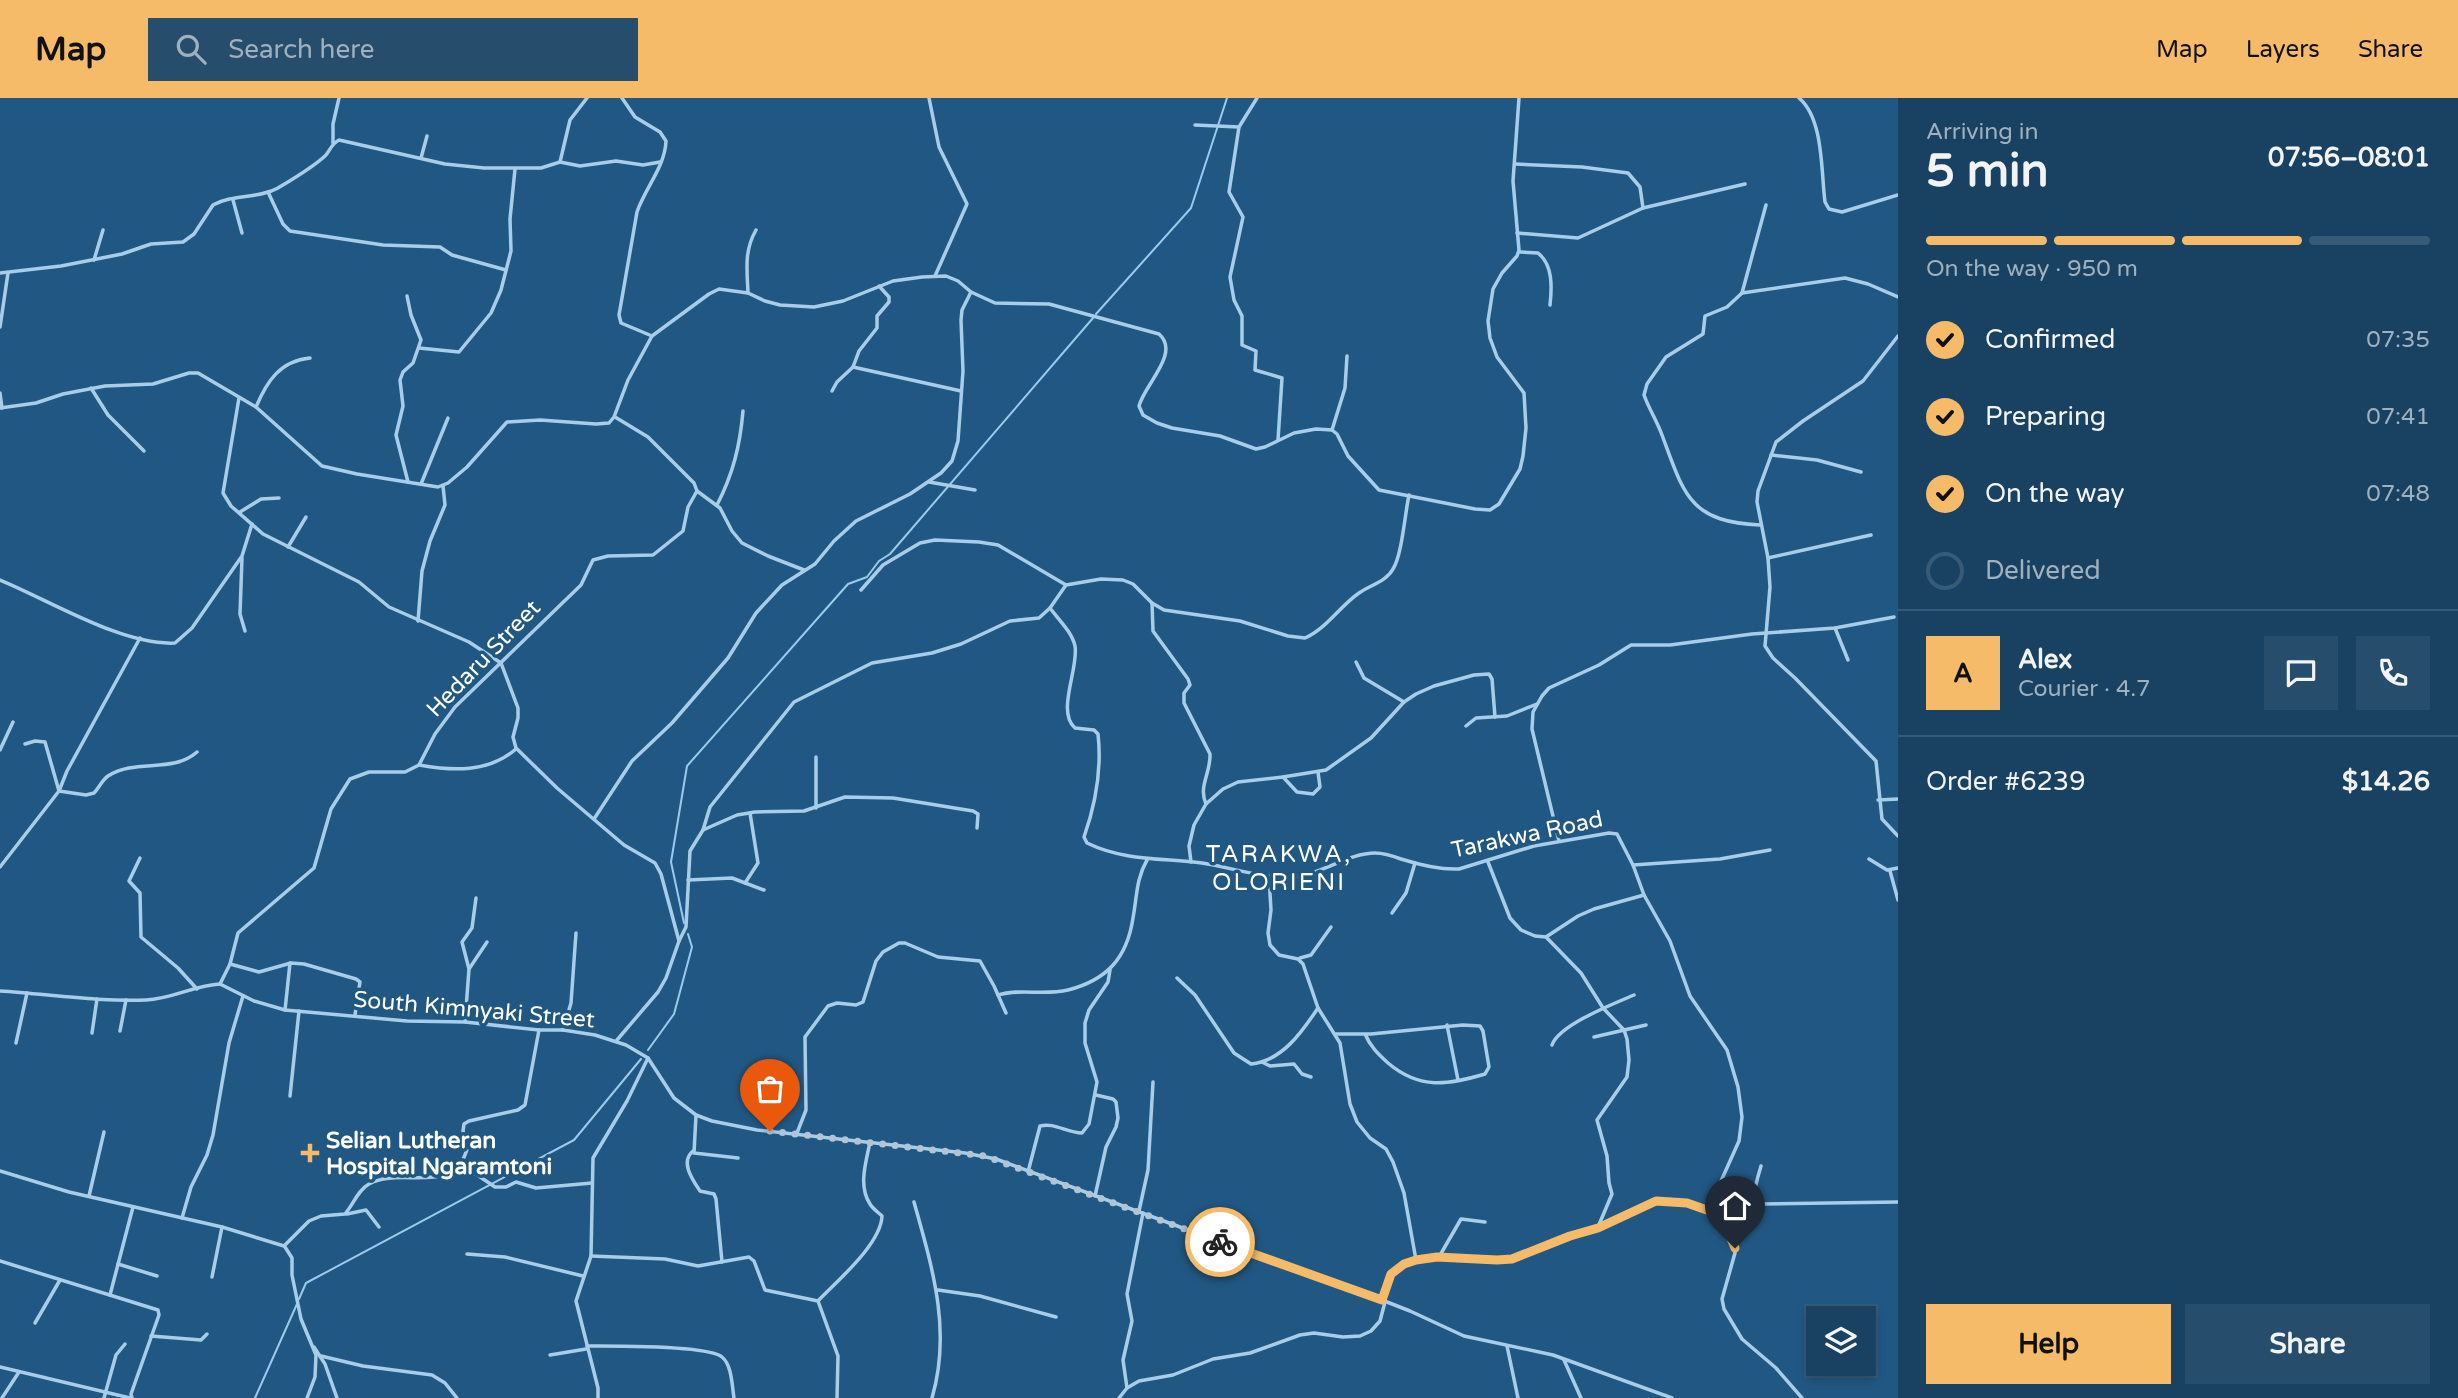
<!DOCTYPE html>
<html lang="en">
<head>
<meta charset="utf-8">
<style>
	body { margin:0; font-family:"Varela Round",sans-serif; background:#264d6b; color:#f1f3f6; height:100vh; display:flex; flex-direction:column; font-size:26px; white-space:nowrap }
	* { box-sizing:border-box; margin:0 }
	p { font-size:23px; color:#9fb0be }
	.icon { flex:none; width:38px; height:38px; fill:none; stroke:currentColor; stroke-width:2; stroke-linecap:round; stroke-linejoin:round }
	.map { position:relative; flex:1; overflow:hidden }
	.drawer { display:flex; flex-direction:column; background:#194262; width:560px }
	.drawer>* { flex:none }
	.fabs { position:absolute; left:1806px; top:1208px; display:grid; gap:14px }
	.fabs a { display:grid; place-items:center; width:70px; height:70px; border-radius:0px; background:#194262; box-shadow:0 4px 10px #0003,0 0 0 2px #375b77; font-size:35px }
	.pin { position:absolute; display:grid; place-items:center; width:60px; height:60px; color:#fff; margin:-72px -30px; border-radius:50% 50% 50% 0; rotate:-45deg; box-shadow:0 0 7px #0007 }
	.pin .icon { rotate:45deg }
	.courier { position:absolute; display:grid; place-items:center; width:70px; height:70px; margin:-35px; border:5px solid #f6bb69; border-radius:50%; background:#fff; color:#222; box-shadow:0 2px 9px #0007 }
	.head em { font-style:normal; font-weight:700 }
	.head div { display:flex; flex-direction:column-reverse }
	.head { display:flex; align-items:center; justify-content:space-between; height:119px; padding:0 28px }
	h1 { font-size:46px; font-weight:700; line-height:52px }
	.bar { display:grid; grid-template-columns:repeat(4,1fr); gap:10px 7px; align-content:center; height:84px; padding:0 28px }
	.bar i { height:9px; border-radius:5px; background:#375b77 }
	.bar .on { background:#f6bb69 }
	.bar p { grid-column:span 4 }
	.line { display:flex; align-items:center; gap:18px; padding:0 28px; border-top:2px solid #375b77 }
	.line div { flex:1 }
	.round { display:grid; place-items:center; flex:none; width:74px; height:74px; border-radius:0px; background:#264d6b }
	ol { padding:0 28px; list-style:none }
	li { display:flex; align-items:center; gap:21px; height:77px }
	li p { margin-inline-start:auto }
	li .icon { padding:7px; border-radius:50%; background:#f6bb69; color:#111; stroke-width:4 }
	li:last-child { color:#9fb0be }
	li i { width:38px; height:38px; border:4px solid #375b77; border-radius:50% }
	.cta { display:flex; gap:14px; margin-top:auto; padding:14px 28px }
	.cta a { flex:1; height:80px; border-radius:0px; background:#f6bb69; color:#111; font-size:28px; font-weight:700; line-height:80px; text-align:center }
	.cta a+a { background:#264d6b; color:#f1f3f6 }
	header { display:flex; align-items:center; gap:42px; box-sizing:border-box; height:98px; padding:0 35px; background:#f6bb69; color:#111 }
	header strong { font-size:33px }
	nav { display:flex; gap:38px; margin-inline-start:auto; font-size:24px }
	.search { width:490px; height:63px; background:#264d6b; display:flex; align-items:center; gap:18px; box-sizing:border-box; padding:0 24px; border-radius:0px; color:#9fb0be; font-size:26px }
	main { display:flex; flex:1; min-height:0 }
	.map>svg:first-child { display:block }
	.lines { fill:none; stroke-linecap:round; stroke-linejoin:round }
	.stream { stroke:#9ccaea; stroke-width:2 }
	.minor { stroke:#a8cde9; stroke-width:3.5 }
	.done { stroke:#b1c5d4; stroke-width:7; stroke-dasharray:0 12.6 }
	.route { stroke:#f6bb69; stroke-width:9 }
	.poi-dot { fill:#f6bb69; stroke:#215883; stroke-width:2.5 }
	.labels { text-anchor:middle; stroke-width:7; stroke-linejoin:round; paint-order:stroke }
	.street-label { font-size:23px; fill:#fff; stroke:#215883 }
	.poi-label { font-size:23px; font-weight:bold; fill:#fff; stroke:#215883; text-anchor:start }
	.neighbourhood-label { font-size:24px; letter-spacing:2px; fill:#fff; stroke:#215883 }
</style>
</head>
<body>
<header>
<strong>Map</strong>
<div class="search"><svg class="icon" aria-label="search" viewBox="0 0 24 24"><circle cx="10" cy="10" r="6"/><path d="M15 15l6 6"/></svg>Search here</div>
<nav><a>Map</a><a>Layers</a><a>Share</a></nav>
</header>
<main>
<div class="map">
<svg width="1898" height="1300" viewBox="0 0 1898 1300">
	<rect width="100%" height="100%" fill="#215883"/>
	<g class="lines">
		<g class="stream">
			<polyline points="1096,216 1191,110 1227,0"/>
			<polyline points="684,825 671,764 687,668 848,486 867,479 879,463 890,456 1093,220"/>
			<polyline points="648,952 674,916 692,849 688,836"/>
			<polyline points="299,1201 306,1185 574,1042 641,961"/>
			<polyline points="255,1300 297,1206"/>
		</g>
		<g class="minor">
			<path d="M622 0 635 19 660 34 666 43C665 69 645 90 637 114L619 217 621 225 652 238"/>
			<polyline points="929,0 939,49 967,106 935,178"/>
			<polyline points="1257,0 1239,29 1229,94 1243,119 1230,179 1234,202 1242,218 1242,247 1256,253 1255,272 1282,280 1278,342"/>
			<path d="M1799 0C1824 21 1821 75 1825 104L1829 111 1842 114 1898 97"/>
			<polyline points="1195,27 1239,29"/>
			<polyline points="333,45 333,26 339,0"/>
			<polyline points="421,60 427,38"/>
			<polyline points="560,64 580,68 616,63 643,67 660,64"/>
			<polyline points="1515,66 1582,69 1628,75 1640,89 1643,110"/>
			<polyline points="268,94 283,126 290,133 383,147 440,149 452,157 506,172"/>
			<polyline points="233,102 242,135"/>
			<polyline points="1517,135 1578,140 1643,110 1745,86"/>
			<path d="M1519 154 1538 155C1553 167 1552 189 1550 207"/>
			<polyline points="94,162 103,132"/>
			<path d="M0 175 61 168 122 156 151 146 183 144 194 136 213 107C232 96 258 101 278 90 293 81 312 70 325 58 330 53 331 46 339 42L445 66 484 70H541L560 64 570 22 587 0"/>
			<path d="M748 195C747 171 744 153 756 132"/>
			<polyline points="1742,195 1845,180 1868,186 1898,199"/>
			<polyline points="407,198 411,217 421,242 413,265 403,274 400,282 403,308 396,337 408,384"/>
			<polyline points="0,229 8,175"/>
			<polyline points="1898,238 1863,283 1803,323 1776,344 1758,393 1757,404 1768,460 1770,489 1765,548 1773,560 1795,580 1876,663 1882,721 1898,738"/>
			<polyline points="419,250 459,254 491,215 501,192 511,153 510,121 515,71"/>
			<polyline points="853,269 961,293"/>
			<polyline points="91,290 108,317 144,353"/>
			<polyline points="832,293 837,284 853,269 859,253 877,230 877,218 889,204 889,199 879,188"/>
			<polyline points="0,295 2,310"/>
			<polyline points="239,300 223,395 231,408 263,436 359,484 389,509 469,544 501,565 518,610 518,620 513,639 516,650 557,690 624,747 655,765 661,776 679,843"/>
			<path d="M256 309C267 283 280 263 310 260"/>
			<path d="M0 310 36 305 63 296 105 288 153 286 189 275H198L256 309 322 368 357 376 438 389 448 385 467 369 507 324 540 322 596 326 609 325 614 319 628 282 652 238 709 196 719 191 748 195 765 203 780 207 814 209 843 203 893 183 922 179 946 178 958 183 971 194 995 205 1049 206 1159 236C1181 255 1144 287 1139 308L1143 317 1157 325 1172 330 1220 338 1256 351 1265 349 1294 335 1316 331 1332 332 1337 336 1348 358 1379 392 1475 411 1490 412 1499 406 1520 371 1523 358 1526 330 1524 295 1497 259 1490 240 1488 223 1493 191 1502 175 1517 158 1519 152 1513 83 1519 0"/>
			<polyline points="1332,332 1345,290 1347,258"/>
			<polyline points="1771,357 1817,362 1861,374"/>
			<polyline points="929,384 975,392"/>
			<polyline points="421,386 448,320"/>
			<polyline points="697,393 720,410 732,433 742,445 768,458 804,472"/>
			<path d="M717 407C733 376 740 348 743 313"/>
			<polyline points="240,414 261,401 279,400"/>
			<path d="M1760 427C1689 424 1684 396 1662 337 1657 323 1649 311 1644 297L1647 286 1666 259 1703 236 1705 218 1727 209 1742 195 1766 107"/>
			<polyline points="288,449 306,419"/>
			<polyline points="242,460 240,516 245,533"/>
			<polyline points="1768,460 1871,437"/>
			<path d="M0 482C49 502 123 548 175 545L192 530 242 458 252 426"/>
			<polyline points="861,492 883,467 920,445 935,442 979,444 998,447 1066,487"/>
			<path d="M1152 505 1153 533 1188 581 1190 587 1184 595V605L1210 656C1211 675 1198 688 1206 706"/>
			<path d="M1050 510C1058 521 1072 534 1075 548 1079 570 1056 614 1075 630L1094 632 1098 636C1102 672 1096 705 1084 739L1087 745C1124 763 1162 760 1202 765 1235 770 1264 782 1298 778 1324 775 1349 755 1375 755 1384 755 1393 758 1401 761 1420 767 1440 772 1459 771L1534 748 1609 735 1617 736 1633 767 1644 797 1670 843 1690 898 1727 952 1738 989 1742 1019 1739 1043 1717 1092 1719 1113 1726 1125 1735 1155 1722 1201 1724 1211 1742 1241 1776 1270 1802 1300"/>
			<polyline points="418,523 422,473 430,443 445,407 443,388"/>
			<polyline points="1835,530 1848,562"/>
			<polyline points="1356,564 1364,580 1404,604"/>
			<polyline points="1466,628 1476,620 1507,618 1537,606"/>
			<path d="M25 646 35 643 45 644 59 693 86 697 94 695C99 690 102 682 108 678 136 660 172 676 197 654"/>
			<polyline points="0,652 13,624"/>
			<polyline points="816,659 816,710"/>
			<path d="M419 667C453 673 488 675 516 651"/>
			<polyline points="1283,679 1297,694 1313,696 1320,689 1318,674"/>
			<polyline points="1878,702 1898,701"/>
			<polyline points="594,721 632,663 672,625 728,560 756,515 782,487 815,466 834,443 856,423 910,396 941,375 952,363 958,343 963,273 961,222 962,212 971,194"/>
			<polyline points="703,732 737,717 755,714 804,713 845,699 893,700 973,713 978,716 977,730"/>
			<polyline points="1559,743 1532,631 1533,614 1542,598 1549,590 1599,567 1631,547 1670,547 1752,536 1835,530 1894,519"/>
			<polyline points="140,760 129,783 140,795 141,839 178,870 197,891"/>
			<polyline points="1869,761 1887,772 1898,770"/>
			<polyline points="1191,764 1189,748 1194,727 1206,706 1223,691 1238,684 1283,679 1326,672 1371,640 1404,604 1416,596 1434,588 1474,577 1489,576 1492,581 1495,619"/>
			<polyline points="1488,764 1510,820 1521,832 1535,838 1546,839 1578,818 1594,811 1644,797"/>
			<polyline points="1633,767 1720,761 1770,752"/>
			<polyline points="0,769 59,693 67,673 140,540"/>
			<polyline points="1890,773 1898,802"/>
			<polyline points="1269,779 1271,812 1268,835 1270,847 1279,857 1298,861 1303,866 1318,910 1340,945 1350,1006 1357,1024 1370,1040 1386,1051 1393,1064 1404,1095 1416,1162"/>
			<polyline points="688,782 732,780 764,792"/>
			<polyline points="745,785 758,765 750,715"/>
			<polyline points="1392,815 1406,795 1415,765"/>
			<polyline points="1546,839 1581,875 1603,910 1624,932 1627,941 1629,962 1627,979 1597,1022 1607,1058 1609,1085 1612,1096 1598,1129"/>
			<polyline points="1300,860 1311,857 1331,829"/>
			<polyline points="230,866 259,874 291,865 304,866 356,881 360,884 355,917"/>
			<polyline points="469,871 462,844 472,830 476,800"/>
			<path d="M1177 880 1195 897 1234 955 1251 966C1282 963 1302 934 1318 910"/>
			<polyline points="220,886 230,866 238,835 314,770 331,711 350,681 369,674 405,674 419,667 435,636 455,609 581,487 593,462 608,458 653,457 683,433 688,409 697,393 694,385 648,339 615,319"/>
			<path d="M0 893C48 896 98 904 146 902 172 901 195 887 220 886L254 903 285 912 407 923 465 924 539 932H563L595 937 626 947 648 960 674 1000 696 1017 712 1023 757 1032 965 1055 996 1061 1253 1156 1341 1186 1410 1213 1464 1238 1553 1257 1672 1300"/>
			<path d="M998 897C1020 890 1043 898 1068 892 1107 882 1127 860 1133 820 1137 799 1136 781 1147 762"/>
			<polyline points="285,912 290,865"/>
			<polyline points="465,924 469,871 487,844"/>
			<polyline points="1447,927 1458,982"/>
			<polyline points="563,932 571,905 576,835"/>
			<polyline points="120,933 126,902"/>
			<polyline points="92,935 97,901"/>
			<path d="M1336 936H1371L1463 927 1480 928 1483 933 1489 969 1485 976C1448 987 1420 992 1388 965 1378 956 1370 948 1365 936"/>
			<polyline points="1594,939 1646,927"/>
			<path d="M617 942 658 894 666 880 679 843 686 829 690 753 703 732 710 709 794 604 872 565 932 555 961 546 1010 523 1039 520 1050 510 1066 487 1101 481 1123 482 1133 486 1152 505 1164 512 1240 523 1288 538 1305 540C1326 531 1340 508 1359 495 1370 487 1386 484 1393 471 1402 457 1405 415 1409 397"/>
			<polyline points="16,945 27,895"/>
			<path d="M1552 947C1559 927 1613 906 1634 897"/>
			<polyline points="1262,964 1270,968 1294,966 1302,976 1311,979"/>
			<polyline points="290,998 299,913"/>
			<polyline points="696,1017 694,1055 738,1060"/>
			<polyline points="797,1035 806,1012 805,939 828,908 837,905 856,907 863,904 876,863 883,854 899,845 905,845 938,859 980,863 994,888 1006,915"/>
			<path d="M693 1053C680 1064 692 1081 700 1093L714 1096 716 1101 722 1164"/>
			<polyline points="461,1066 495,1089 506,1089 516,1084 536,1090 592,1085"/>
			<path d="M1761 1068C1758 1080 1751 1095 1759 1106L1898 1104"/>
			<path d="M0 1073 69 1094 222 1129 284 1148 309 1123 321 1118 345 1116C353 1107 358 1092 369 1086 400 1068 454 1099 467 1051L463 1033 464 1026 469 1023 518 1012 525 1007 539 932"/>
			<path d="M1028 1074 1040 1028C1054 1024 1067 1035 1082 1035L1089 1026 1097 984 1085 945V925L1089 912 1108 884 1110 872"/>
			<polyline points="89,1098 104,1034"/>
			<polyline points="1095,1098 1106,1049 1116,1029 1118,1020 1116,1004 1113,1001 1096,997"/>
			<path d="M914 1104C932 1169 952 1232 932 1300"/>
			<polyline points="1139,1113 1148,1072 1153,984"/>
			<polyline points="347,1116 366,1112 379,1129"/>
			<polyline points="182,1120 191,1089 207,1057 213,1037 229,945 243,898"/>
			<polyline points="285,1149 292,1160 292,1177 301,1221 316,1257 315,1279 307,1300"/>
			<polyline points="467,1156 505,1159 583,1178"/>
			<path d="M591 1158 665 1161 698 1168 749 1159 754 1163 765 1192 818 1203C837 1183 881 1146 882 1118 878 1114 873 1111 870 1106 858 1088 866 1064 870 1044"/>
			<polyline points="1439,1159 1461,1121 1485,1124"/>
			<polyline points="0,1163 158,1212 159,1217 131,1296 132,1300"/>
			<polyline points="118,1166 157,1178"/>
			<polyline points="212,1179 222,1129"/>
			<polyline points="938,1192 980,1198 1056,1219"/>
			<polyline points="110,1197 133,1109"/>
			<polyline points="1382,1202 1391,1176 1404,1166 1416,1162 1437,1159 1497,1162 1512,1161 1571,1138 1598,1131 1656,1103 1687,1105 1720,1117"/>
			<polyline points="818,1203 838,1258 837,1300"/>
			<polyline points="35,1225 60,1182"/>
			<polyline points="151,1238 201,1242 207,1236"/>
			<path d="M587 1248C609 1248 708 1247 722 1259 732 1267 732 1288 734 1300"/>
			<polyline points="1507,1248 1518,1300"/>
			<polyline points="314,1249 325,1266 337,1300"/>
			<polyline points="550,1257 586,1251"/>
			<polyline points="321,1258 363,1268 432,1277 445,1285 457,1300"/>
			<polyline points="1564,1262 1581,1300"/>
			<polyline points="0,1269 130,1300"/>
			<polyline points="1127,1290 1139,1283 1173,1277 1213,1261 1250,1255 1300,1237 1314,1235 1343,1239 1360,1238 1371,1233 1380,1223 1385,1204"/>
			<polyline points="2,1300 19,1274"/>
			<polyline points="104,1300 116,1257 125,1246"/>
			<polyline points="598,1300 598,1290 576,1203 591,1158 593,1060 627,1003 648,960"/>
			<polyline points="1119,1300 1127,1290 1123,1262 1132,1223 1127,1196 1143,1115"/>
		</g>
	</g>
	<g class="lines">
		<polyline class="done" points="770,1033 985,1058 1220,1144"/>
		<polyline class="route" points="1220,1144 1382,1202 1391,1176 1404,1166 1416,1162 1437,1159 1497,1162 1512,1161 1570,1138 1598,1130 1656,1103 1687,1105 1721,1117 1735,1150"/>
	</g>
	<path class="poi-dot" d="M306.5 1044.5h7v7h7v7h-7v7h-7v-7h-7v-7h7z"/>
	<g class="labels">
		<g class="street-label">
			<text transform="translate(483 560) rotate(-46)" y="8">Hedaru Street</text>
			<text transform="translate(1527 736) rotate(-12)" y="8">Tarakwa Road</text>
			<text transform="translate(474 911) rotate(5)" y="8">South Kimnyaki Street</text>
		</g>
		<g class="poi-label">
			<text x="326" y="1050">Selian Lutheran<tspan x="326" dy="26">Hospital Ngaramtoni</tspan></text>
		</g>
		<g class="neighbourhood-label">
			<text x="1279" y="764">TARAKWA,<tspan x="1279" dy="28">OLORIENI</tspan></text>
		</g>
	</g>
</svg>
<div class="fabs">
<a><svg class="icon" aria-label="layers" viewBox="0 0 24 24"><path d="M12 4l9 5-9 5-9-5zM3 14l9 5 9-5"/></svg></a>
</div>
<div class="pin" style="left:770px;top:1033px;background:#ea580c"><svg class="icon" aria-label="bag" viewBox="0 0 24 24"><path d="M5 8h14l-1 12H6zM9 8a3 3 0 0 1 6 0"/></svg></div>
<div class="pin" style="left:1735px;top:1150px;background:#1f2937"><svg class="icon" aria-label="home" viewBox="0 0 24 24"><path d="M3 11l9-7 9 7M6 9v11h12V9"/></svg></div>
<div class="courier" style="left:1220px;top:1144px"><svg class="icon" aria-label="bike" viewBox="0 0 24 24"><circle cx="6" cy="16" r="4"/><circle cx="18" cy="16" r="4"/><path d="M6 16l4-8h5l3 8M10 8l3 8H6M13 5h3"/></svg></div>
</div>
<section class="drawer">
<div class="head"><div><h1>5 min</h1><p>Arriving in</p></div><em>07:56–08:01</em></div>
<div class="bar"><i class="on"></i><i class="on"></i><i class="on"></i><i></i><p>On the way · 950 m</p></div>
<ol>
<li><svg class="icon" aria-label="check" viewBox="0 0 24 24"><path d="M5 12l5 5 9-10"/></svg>Confirmed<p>07:35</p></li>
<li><svg class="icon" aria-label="check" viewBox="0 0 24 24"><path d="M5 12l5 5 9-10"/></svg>Preparing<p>07:41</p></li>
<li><svg class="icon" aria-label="check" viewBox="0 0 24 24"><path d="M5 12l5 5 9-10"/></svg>On the way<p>07:48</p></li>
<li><i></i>Delivered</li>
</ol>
<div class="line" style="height:126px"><b class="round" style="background:#f6bb69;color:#111">A</b><div><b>Alex</b><p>Courier · 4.7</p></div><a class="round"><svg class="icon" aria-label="chat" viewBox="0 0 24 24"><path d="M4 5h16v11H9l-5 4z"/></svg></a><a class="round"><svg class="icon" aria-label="phone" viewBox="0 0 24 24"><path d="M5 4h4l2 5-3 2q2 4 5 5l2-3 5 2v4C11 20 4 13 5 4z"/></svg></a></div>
<div class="line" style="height:91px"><div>Order #6239</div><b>$14.26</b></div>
<div class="cta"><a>Help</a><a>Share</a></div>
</section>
</main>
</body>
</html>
